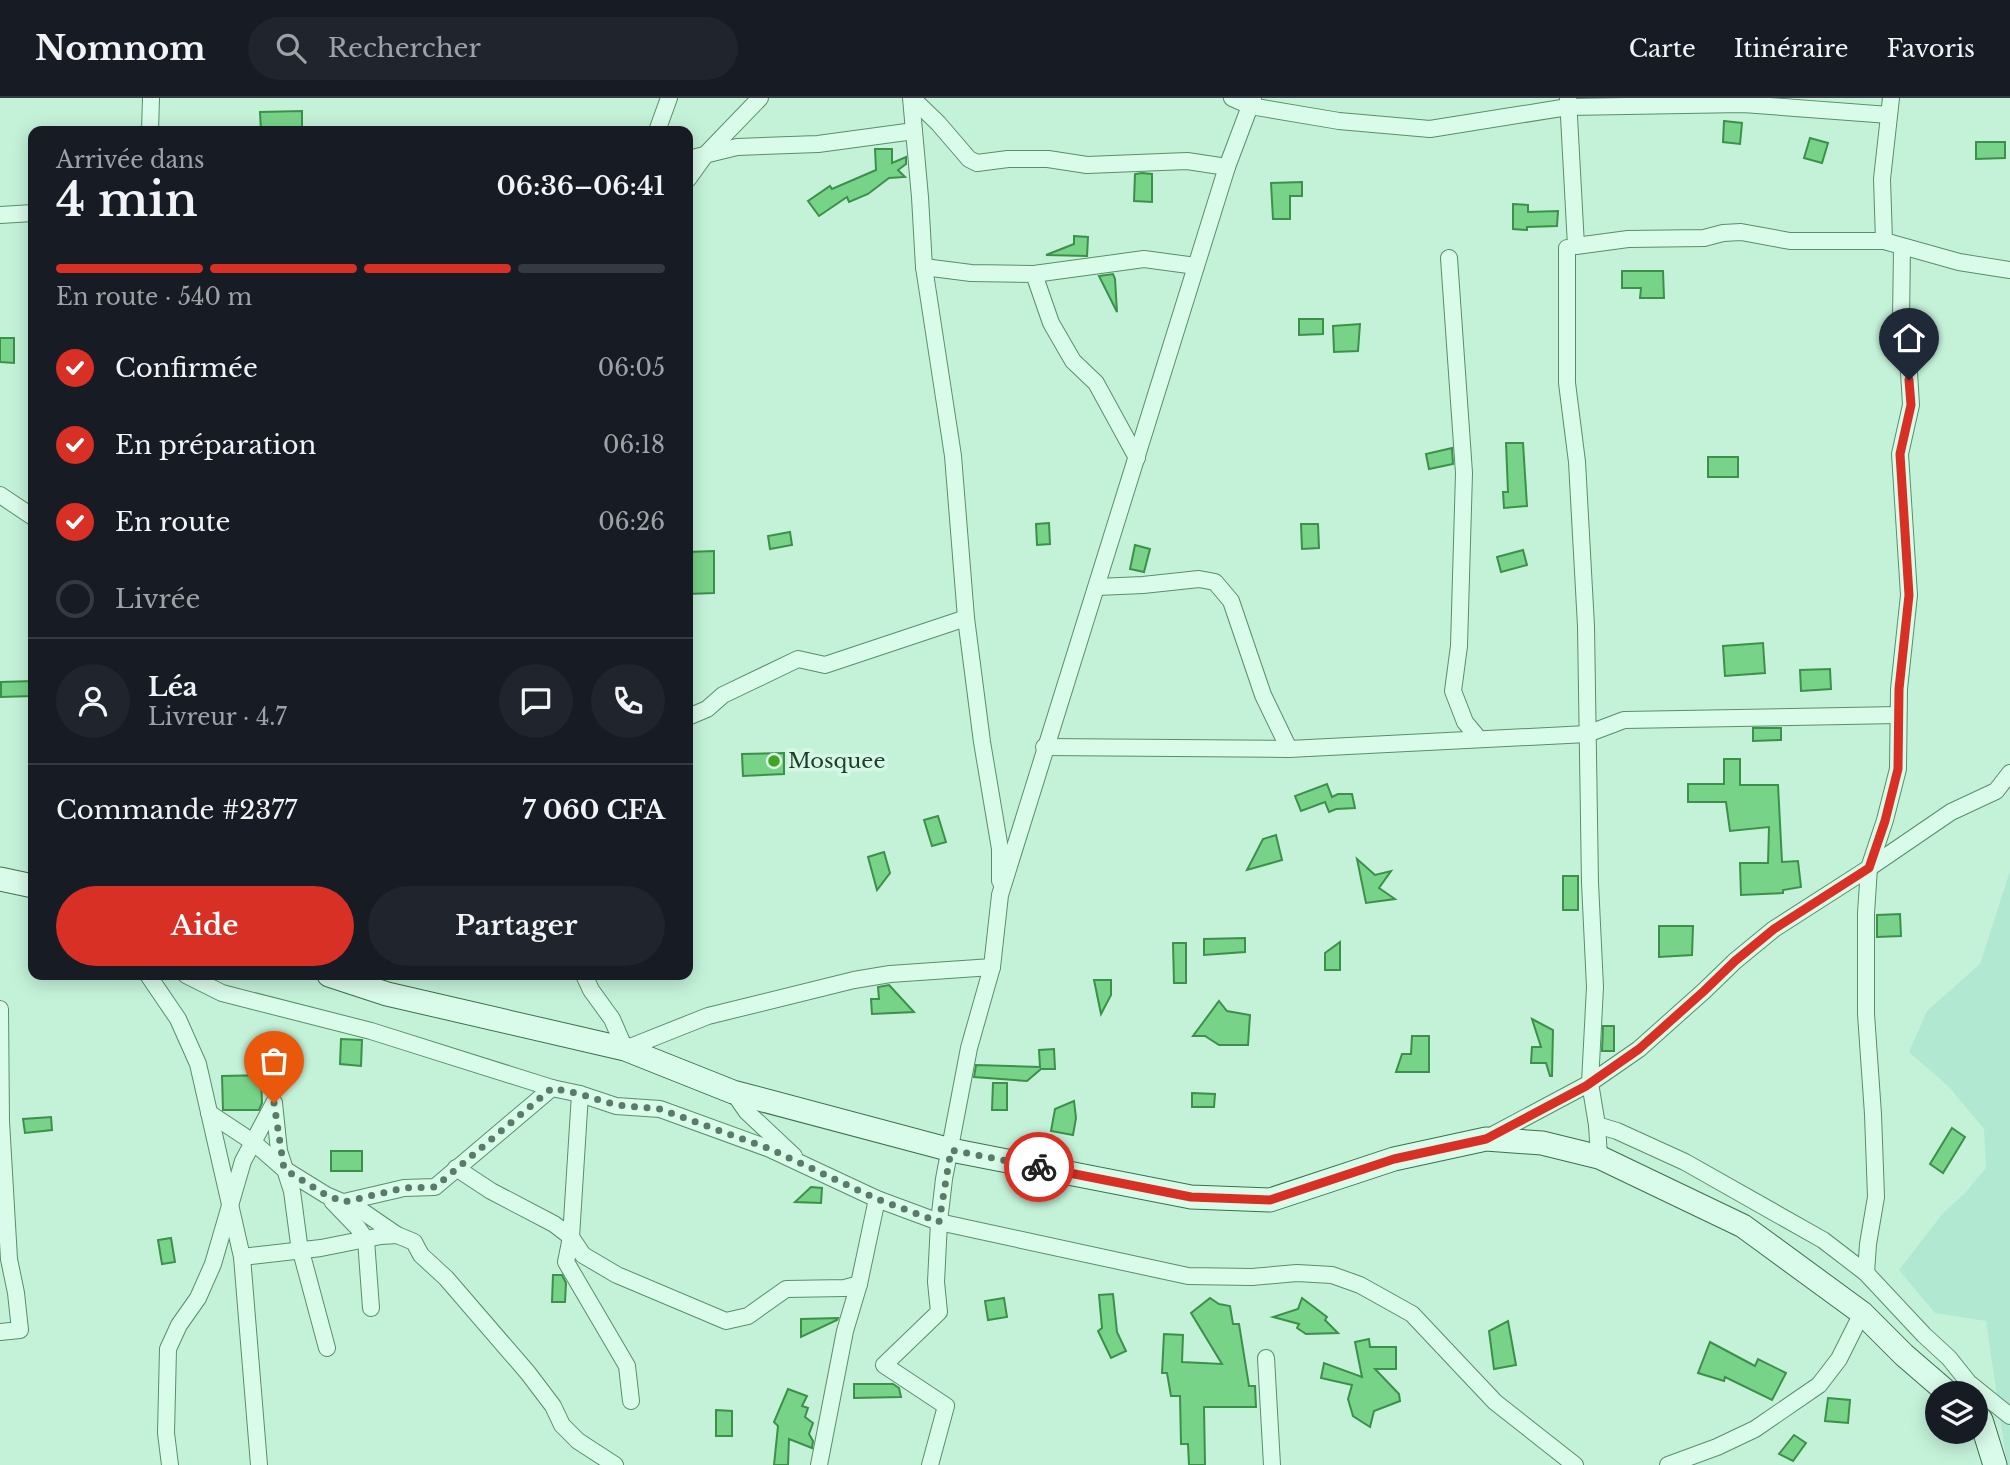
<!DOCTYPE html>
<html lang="fr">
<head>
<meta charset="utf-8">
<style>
	body { margin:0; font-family:"Libre Baskerville",serif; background:#20242c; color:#f1f3f6; height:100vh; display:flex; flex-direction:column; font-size:26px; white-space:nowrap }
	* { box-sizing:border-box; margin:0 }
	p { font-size:23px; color:#9ea1a6 }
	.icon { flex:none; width:38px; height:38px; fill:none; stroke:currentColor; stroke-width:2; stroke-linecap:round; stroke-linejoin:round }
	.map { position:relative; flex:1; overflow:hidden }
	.side { position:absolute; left:28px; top:28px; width:665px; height:854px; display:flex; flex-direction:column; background:#171b24; border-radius:14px; box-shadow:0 4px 18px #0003 }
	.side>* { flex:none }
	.buttons { position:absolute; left:1925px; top:1283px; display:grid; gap:14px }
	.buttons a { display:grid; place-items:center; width:63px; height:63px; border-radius:50%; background:#171b24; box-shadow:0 4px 18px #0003; font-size:35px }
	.pin { position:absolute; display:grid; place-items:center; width:60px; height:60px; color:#fff; margin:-72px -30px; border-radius:50% 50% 50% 0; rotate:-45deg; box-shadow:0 0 7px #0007 }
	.pin .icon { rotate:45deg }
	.courier { position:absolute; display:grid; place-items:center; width:70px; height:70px; margin:-35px; border:5px solid #d93025; border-radius:50%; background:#fff; color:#222; box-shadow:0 2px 9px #0007 }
	.summary em { font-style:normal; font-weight:600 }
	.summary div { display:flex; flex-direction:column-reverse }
	.summary { display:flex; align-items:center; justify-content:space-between; height:119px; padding:0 28px }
	h1 { font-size:46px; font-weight:600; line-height:52px }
	.bar { display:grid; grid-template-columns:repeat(4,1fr); gap:10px 7px; align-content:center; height:84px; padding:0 28px }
	.bar i { height:9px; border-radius:5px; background:#363941 }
	.bar .on { background:#d93025 }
	.bar p { grid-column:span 4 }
	.line { display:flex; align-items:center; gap:18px; padding:0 28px; border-top:2px solid #363941 }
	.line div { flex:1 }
	.round { display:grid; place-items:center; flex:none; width:74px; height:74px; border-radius:37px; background:#20242c }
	ol { padding:0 28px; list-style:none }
	li { display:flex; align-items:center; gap:21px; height:77px }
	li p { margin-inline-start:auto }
	li .icon { padding:7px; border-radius:50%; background:#d93025; color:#fff; stroke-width:4 }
	li:last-child { color:#9ea1a6 }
	li i { width:38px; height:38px; border:4px solid #363941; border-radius:50% }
	.cta { display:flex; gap:14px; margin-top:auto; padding:14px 28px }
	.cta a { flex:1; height:80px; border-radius:42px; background:#d93025; color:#fff; font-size:28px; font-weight:600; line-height:80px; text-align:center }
	.cta a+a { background:#20242c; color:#f1f3f6 }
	header { display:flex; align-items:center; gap:42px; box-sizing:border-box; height:98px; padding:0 35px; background:#171b24; border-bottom:2px solid #363941 }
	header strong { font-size:33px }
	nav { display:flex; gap:38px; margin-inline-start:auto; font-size:24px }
	.search { width:490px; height:63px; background:#20242c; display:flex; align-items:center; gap:18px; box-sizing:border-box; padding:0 24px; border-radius:38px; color:#9ea1a6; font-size:26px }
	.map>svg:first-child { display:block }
	.farmland { fill:#b1e8d2 }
	.building { fill:#77d388; stroke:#3c904a; stroke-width:2 }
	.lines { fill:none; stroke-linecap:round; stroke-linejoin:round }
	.minor-casing { stroke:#598f68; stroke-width:18 }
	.secondary-casing { stroke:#3c704a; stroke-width:25 }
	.minor { stroke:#d9fbe9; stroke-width:16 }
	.secondary { stroke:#d9fbe9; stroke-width:23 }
	.done { stroke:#587c65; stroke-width:7; stroke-dasharray:0 12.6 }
	.route { stroke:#d93025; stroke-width:9 }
	.poi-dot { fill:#43a323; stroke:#d5f8e6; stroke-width:2.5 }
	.labels { text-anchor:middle; stroke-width:7; stroke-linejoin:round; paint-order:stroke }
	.poi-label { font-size:21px; fill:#1e3d26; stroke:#d5f8e6; text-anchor:start }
</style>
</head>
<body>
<header>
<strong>Nomnom</strong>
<div class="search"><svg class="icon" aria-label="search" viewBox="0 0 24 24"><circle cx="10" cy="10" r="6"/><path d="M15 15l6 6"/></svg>Rechercher</div>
<nav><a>Carte</a><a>Itinéraire</a><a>Favoris</a></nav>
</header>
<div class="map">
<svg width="2010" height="1367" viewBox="0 0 2010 1367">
	<rect width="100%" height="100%" fill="#c4f2d9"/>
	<polygon class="farmland" points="2010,773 2010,1367 2007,1367 1986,1223 1935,1215 1899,1172 1944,1114 1965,1095 1986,1070 1984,1031 1948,988 1909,954 1927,913 1980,866"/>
	<g class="building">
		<polygon points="302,13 302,33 261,33 260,14"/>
		<polygon points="1724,23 1742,25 1740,46 1723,44"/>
		<polygon points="1810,40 1828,45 1822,65 1804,60"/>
		<polygon points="1976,44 2005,44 2005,60 1976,61"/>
		<polygon points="875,51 892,51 892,65 906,59 906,66 898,72 905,79 889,80 868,96 849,104 847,99 819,118 808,103 830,88 832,91 876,72"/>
		<polygon points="1142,75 1152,76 1152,104 1134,103 1135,76"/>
		<polygon points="1302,84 1302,98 1290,98 1290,121 1273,121 1271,85"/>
		<polygon points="1513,106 1528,107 1528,114 1558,113 1557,128 1527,129 1527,132 1513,131"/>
		<polygon points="1074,138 1088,139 1087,158 1046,157 1074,146"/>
		<polygon points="1622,173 1663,173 1664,200 1640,200 1641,190 1622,190"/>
		<polygon points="1113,176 1115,181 1117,214 1099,178"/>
		<polygon points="1299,221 1323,221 1323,236 1299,237"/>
		<polygon points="1360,226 1358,253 1334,254 1333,228"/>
		<polygon points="0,240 14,240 14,265 0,264"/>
		<polygon points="1506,345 1523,345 1527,408 1504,410 1503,394 1508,394"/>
		<polygon points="1452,350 1453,366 1429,371 1426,356"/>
		<rect x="1708" y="359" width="30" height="20"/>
		<polygon points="1049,425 1050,446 1037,447 1036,426"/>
		<polygon points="1301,426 1318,426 1319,450 1302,451"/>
		<polygon points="790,434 792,447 770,451 768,438"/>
		<polygon points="1135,447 1150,451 1144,474 1130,471"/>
		<polygon points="1523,452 1527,467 1501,474 1497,459"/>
		<polygon points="714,453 714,495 688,496 688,454"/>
		<polygon points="1763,545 1765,575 1725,578 1723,548"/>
		<polygon points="1830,571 1831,591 1801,593 1800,572"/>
		<polygon points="33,583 33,598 1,599 1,584"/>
		<polygon points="1753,630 1781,630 1781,642 1753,643"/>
		<polygon points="784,655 784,676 743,678 742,656"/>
		<polygon points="1724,661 1740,661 1740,687 1778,687 1782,764 1798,763 1801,789 1783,792 1783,795 1741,797 1740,765 1768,765 1769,729 1730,733 1726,704 1688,704 1688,686 1724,686"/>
		<polygon points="1327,686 1332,699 1338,696 1352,696 1355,710 1336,711 1329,714 1325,704 1301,713 1295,698"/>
		<polygon points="938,718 946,744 932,748 924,722"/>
		<polygon points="1276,737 1282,762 1247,772 1263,741"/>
		<polygon points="884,754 890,775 877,792 868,759"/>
		<polygon points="1357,761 1375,777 1391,773 1379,790 1395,801 1366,805"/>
		<rect x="1563" y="778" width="15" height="34"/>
		<polygon points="1900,816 1901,838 1877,839 1877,817"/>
		<polygon points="1659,828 1693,828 1692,857 1659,859"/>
		<polygon points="1245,840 1245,854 1204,857 1204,841"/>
		<polygon points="1340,844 1340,872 1325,872 1325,855"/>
		<polygon points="1173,845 1186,845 1186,885 1174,885"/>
		<polygon points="1094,882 1111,882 1111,897 1101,916"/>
		<polygon points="889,887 914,914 872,916 871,901 879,901 878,889"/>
		<polygon points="1219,903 1227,913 1250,917 1248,947 1219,947 1205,938 1193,938"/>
		<polygon points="1532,921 1553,932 1552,978 1550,978 1546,965 1531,965 1532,949 1541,949"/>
		<polygon points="1603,928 1614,928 1614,953 1602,953"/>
		<polygon points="1412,938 1429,938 1429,974 1396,974 1402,956 1411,956"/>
		<polygon points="341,941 362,942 361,968 340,966"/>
		<polygon points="1054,951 1055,971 1041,971 1027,983 974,979 976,967 1040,969 1039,952"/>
		<polygon points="261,977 262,1005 259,1012 223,1012 222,978"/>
		<polygon points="993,985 1007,985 1007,1012 992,1012"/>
		<polygon points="1192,995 1215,996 1214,1009 1192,1009"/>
		<polygon points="1074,1003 1076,1020 1073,1037 1051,1033 1055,1011"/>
		<polygon points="51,1019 52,1032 25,1035 23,1021"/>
		<polygon points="1952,1030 1965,1039 1943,1075 1930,1066"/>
		<rect x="331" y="1053" width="31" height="20"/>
		<polygon points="811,1089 822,1090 821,1105 795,1104"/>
		<polygon points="171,1140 175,1164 162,1166 158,1142"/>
		<polygon points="553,1177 562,1177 566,1185 565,1204 552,1204"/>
		<polygon points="1113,1196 1117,1234 1126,1253 1111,1260 1098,1233 1102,1230 1099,1197"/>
		<polygon points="1004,1200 1007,1219 988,1222 985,1203"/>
		<polygon points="1210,1200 1219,1206 1230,1208 1233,1226 1239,1226 1249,1288 1255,1288 1256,1309 1204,1309 1205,1367 1189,1367 1188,1346 1181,1346 1180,1298 1171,1298 1167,1275 1162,1275 1164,1236 1183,1237 1182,1264 1222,1266 1191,1215"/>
		<polygon points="1302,1200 1327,1219 1325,1222 1338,1235 1306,1236 1297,1230 1299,1226 1273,1219 1298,1211"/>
		<polygon points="838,1220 837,1222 801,1239 801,1221"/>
		<polygon points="1508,1223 1516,1267 1494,1271 1489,1233"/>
		<polygon points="1369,1241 1370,1249 1396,1249 1396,1271 1375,1271 1399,1296 1400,1303 1374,1313 1370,1329 1353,1318 1348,1301 1352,1287 1321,1280 1324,1265 1362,1279 1355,1244"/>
		<polygon points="1710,1244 1755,1268 1758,1261 1786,1275 1772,1302 1725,1279 1724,1283 1698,1275"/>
		<polygon points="854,1286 893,1286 899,1290 901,1299 854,1300"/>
		<polygon points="788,1291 807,1298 802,1308 808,1310 805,1319 813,1325 809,1336 813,1343 812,1350 789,1341 788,1367 774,1367 778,1328 774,1324"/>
		<polygon points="1828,1300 1850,1302 1848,1325 1825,1323"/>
		<polygon points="716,1312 732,1313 732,1338 716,1338"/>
		<polygon points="1794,1337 1806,1345 1793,1363 1779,1356"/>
	</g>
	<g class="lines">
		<g class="minor-casing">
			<g id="minor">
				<polyline points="911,0 920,99 924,169 953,358 966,520 982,644 1000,751 1000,783"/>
				<polyline points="912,0 938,25 969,61 977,65 1008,61 1048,61 1087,67 1187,63 1227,69"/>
				<polyline points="1232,0 1250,8 1339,23 1430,31 1568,9 1743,6 1889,17"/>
				<polyline points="1568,0 1576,148 1628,141 1704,140 1723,135 1741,134 1790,143 1884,143 1959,164 2010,172"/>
				<polyline points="150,33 151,0"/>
				<polyline points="657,33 669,0"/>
				<polyline points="688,61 737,49 818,46 914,33"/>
				<polyline points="688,81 706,56 760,0"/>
				<polyline points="0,117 33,115"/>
				<polyline points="1884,143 1882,81 1891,0"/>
				<polyline points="1567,150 1567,285 1577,364 1586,528 1590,785 1595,889 1590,985 1597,1027 1599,1059"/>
				<polyline points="1449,160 1464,375 1459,548 1453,593 1465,624 1479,641"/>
				<polyline points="924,169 971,175 1034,176 1051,225 1073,263 1096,285 1137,360"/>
				<polyline points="1034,176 1144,161 1196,168"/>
				<polyline points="0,397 33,419"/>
				<polyline points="1097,489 1143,487 1199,481 1215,484 1231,503 1263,597 1289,651"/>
				<polyline points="688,619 707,611 723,597 798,561 825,567 966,520"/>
				<polyline points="1044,649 1289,651 1587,636 1624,622 1898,617"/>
				<polyline points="148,877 178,921 198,966 242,1159 259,1367"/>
				<polyline points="186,877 222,895 371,933 552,990"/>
				<polyline points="584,877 591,892 612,921 625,951 708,918 854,882 890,876 992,869"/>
				<polyline points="0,911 1,1023 9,1161 16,1195 20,1232 0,1234"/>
				<polyline points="733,994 747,1014 794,1058"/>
				<polyline points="580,996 571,1139 566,1164 627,1268 631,1303"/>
				<polyline points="274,1005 279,1053 292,1093 299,1146 327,1250"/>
				<polyline points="209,1015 253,1044 284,1071 326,1097 359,1111 397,1137 414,1144 421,1157 446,1180 528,1275 553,1308 562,1327 578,1343 615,1367"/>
				<polyline points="1597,1027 1617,1033 1685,1064 1823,1142 1866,1175 1924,1237 1949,1260 1969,1285 2010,1318"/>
				<polyline points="1487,1040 1590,985 1639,951 1704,893 1735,863 1774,831 1869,770 1951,714 1996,693 2010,675"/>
				<polyline points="456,1070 491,1093 554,1126 571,1139 583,1157 617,1177 726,1223 748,1218 786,1191 845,1190 859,1186 877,1101"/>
				<polyline points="332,1103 358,1130 366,1142 371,1210"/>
				<polyline points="344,1104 404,1090 435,1089 552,990 580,996 616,1008 660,1011 770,1051 877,1101 939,1124 1188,1178 1252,1179 1297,1175 1332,1177 1360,1187 1412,1216 1495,1304 1575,1367"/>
				<polyline points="242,1159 321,1150 381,1138 397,1137"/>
				<polyline points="1866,1175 1868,1146 1876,1099 1873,1016 1866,916 1866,815 1869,770 1885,722 1898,671 1899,591 1909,497 1900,356 1911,307 1908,258 1901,223 1902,149"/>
				<polyline points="1266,1260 1272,1367"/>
				<polyline points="170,1367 166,1335 168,1251 179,1227 198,1200 213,1166 243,1063 274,1005"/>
				<polyline points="819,1367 845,1233 859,1186"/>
				<polyline points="930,1367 946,1308 884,1267 939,1214 936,1184 939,1124 944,1081 969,950 992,869 1000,797 1227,69 1253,0"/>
				<polyline points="1668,1367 1717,1349 1755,1331 1819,1287 1839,1261 1862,1215"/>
			</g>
		</g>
		<g class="secondary-casing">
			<g id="secondary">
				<polyline points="0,781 33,788"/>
				<polyline points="329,877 387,896 625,951 733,994 951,1052 1191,1099 1270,1102 1394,1061 1486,1041 1542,1045 1599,1059 1743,1128 1862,1215 1904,1257 1948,1295"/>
				<polyline points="1976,1318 1981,1322 1995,1367"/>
			</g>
		</g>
		<use href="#minor" class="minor"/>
		<use href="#secondary" class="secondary"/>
	</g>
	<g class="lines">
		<polyline class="done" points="274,1005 284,1071 326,1097 344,1104 404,1090 435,1089 552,990 580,996 616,1007 660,1011 770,1051 877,1101 939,1124 951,1052 1039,1069"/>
		<polyline class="route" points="1039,1069 1191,1099 1270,1102 1394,1061 1486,1041 1586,988 1639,951 1704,893 1735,863 1774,831 1869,770 1885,723 1898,671 1899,591 1909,497 1900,356 1911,307 1909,282"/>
	</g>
	<circle class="poi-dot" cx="774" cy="663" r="7"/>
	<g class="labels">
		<g class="poi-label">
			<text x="788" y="670">Mosquee</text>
		</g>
	</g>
</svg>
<div class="buttons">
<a><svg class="icon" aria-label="layers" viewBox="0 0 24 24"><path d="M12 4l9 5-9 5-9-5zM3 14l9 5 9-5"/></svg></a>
</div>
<div class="pin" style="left:274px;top:1005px;background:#ea580c"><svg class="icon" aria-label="bag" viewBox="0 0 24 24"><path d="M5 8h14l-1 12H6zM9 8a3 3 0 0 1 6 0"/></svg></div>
<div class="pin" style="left:1909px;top:282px;background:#1f2937"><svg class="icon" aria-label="home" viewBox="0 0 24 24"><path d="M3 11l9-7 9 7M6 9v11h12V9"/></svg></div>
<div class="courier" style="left:1039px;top:1069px"><svg class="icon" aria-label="bike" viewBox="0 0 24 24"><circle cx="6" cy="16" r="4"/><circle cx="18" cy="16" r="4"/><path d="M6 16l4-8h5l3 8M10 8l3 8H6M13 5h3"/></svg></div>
<section class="side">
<div class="summary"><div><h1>4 min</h1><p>Arrivée dans</p></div><em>06:36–06:41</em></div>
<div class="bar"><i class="on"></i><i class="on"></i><i class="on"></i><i></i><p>En route · 540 m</p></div>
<ol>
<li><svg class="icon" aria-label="check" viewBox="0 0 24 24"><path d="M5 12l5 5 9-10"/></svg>Confirmée<p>06:05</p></li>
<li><svg class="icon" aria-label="check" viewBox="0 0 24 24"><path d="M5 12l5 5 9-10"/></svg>En préparation<p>06:18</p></li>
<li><svg class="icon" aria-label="check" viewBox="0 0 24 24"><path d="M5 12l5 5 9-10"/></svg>En route<p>06:26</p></li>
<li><i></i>Livrée</li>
</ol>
<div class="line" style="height:126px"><a class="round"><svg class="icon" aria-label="person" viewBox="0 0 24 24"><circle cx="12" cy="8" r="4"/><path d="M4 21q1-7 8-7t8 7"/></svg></a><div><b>Léa</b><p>Livreur · 4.7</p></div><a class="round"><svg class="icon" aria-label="chat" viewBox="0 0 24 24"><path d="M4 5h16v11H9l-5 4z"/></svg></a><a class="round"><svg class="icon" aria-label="phone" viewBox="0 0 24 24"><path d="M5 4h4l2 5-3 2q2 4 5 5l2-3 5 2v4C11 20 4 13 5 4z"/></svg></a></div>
<div class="line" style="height:91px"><div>Commande #2377</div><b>7 060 CFA</b></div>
<div class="cta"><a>Aide</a><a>Partager</a></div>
</section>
</div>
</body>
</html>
